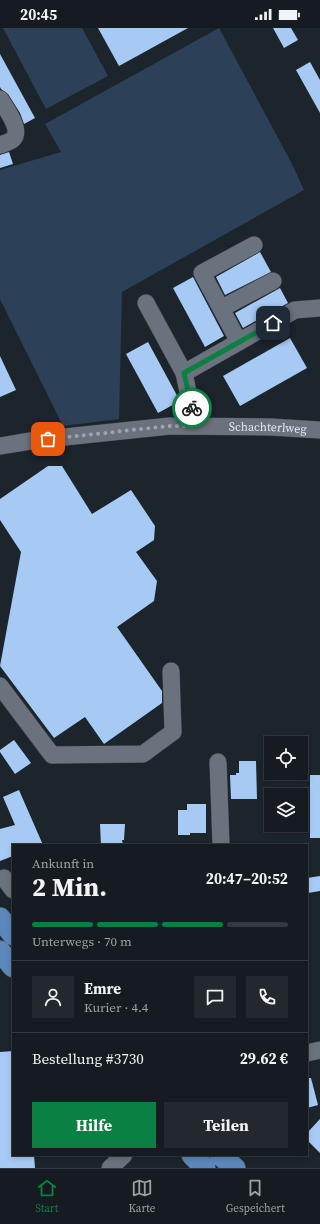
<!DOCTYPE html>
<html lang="de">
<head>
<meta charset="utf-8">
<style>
	body { margin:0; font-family:"Source Serif 4",serif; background:#22282e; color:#f1f3f6; height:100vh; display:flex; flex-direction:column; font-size:15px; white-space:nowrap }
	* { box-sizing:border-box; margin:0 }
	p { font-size:13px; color:#9da1a5 }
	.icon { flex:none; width:22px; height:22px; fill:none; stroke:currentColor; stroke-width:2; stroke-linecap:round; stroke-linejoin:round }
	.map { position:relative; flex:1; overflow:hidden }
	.panel { position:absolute; left:12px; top:816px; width:296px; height:312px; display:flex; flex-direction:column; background:#151b21; border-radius:0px; box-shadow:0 2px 6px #0003,0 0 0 1px #34393f }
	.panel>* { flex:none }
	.fabs { position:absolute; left:264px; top:708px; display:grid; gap:8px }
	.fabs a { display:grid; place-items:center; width:44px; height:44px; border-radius:0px; background:#151b21; box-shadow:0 2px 6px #0003,0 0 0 1px #34393f; font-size:20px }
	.pin { position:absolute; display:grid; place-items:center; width:34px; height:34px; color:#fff; margin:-17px; border-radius:8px; box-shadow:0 2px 6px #0006 }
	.courier { position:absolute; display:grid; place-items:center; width:40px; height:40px; margin:-20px; border:3px solid #0b8043; border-radius:50%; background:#fff; color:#222; box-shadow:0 1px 5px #0007 }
	.summary em { font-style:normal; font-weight:700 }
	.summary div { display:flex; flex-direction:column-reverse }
	.summary { display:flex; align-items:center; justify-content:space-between; height:68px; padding:0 20px }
	h1 { font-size:26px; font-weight:700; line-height:30px }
	.bar { display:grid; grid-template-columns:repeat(4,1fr); gap:6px 4px; align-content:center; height:48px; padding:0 20px }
	.bar i { height:5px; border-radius:3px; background:#34393f }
	.bar .on { background:#0b8043 }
	.bar p { grid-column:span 4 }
	.line { display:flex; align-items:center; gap:10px; padding:0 20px; border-top:1px solid #34393f }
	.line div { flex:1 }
	.round { display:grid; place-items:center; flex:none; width:42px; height:42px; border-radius:0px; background:#22282e }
	.cta { display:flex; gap:8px; margin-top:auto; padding:8px 20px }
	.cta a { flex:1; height:46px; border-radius:0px; background:#0b8043; color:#fff; font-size:16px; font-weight:700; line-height:46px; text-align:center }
	.cta a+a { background:#22282e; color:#f1f3f6 }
	.status { display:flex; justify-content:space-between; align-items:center; height:28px; padding:0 20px; background:#151b21; direction:ltr }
	.status svg { height:11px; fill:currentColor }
	.menu { display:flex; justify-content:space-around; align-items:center; height:56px; border-top:1px solid #34393f; background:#151b21; font-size:11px; color:#9da1a5 }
	.menu a { display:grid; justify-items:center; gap:2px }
	.menu .on { color:#0b8043 }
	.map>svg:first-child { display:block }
	.green { fill:#2c4058 }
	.building { fill:#a7caf5 }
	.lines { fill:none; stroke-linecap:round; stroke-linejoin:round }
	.minor-casing { stroke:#383e45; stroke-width:18 }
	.major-casing { stroke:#383e45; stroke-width:22 }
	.minor { stroke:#6a727d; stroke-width:17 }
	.major { stroke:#5b87bb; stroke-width:21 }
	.done { stroke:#9fa5ab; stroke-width:4; stroke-dasharray:0 7.2 }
	.route { stroke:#0b8043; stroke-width:5 }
	.labels { text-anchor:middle; stroke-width:4; stroke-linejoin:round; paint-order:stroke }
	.street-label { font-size:12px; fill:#e5eaf0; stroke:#1c242c }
</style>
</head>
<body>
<div class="status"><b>20:45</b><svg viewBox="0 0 49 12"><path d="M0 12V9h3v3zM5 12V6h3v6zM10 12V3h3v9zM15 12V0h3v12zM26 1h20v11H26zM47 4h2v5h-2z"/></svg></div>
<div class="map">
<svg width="320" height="1140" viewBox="0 0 320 1140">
	<rect width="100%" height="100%" fill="#1c242c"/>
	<g class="green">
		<polygon points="3,0 82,0 108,48 46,81"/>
		<polygon points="219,0 291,134 304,162 122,264 119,391 63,398 0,271 0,142 61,124 45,96"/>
	</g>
	<g class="building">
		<polygon points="98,0 188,0 119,38"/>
		<polygon points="273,0 291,0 298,12 284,20"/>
		<polygon points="0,26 35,90 24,96 20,85 8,66 1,61 0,59"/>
		<polygon points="310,34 320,52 320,85 296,42"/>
		<polygon points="9,124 13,136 0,140 0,127"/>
		<polygon points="260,224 271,244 225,267 216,249"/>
		<polygon points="193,249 224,308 205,319 173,260"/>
		<polygon points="280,260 288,275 243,300 235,285"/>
		<polygon points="290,310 307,340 240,378 223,348"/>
		<polygon points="148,314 180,373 158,385 126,326"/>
		<polygon points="0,328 16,362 0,369"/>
		<polygon points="48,438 62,438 92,486 131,462 155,498 154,512 136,524 157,553 154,573 117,599 162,663 162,675 104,716 85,689 54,710 0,638 21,524 0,492 0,471"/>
		<polygon points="14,712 31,735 15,746 0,724 0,722"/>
		<polygon points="239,733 256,733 257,771 231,771 230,747 236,747 236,745 239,745"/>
		<rect x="310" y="747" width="10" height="63"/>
		<polygon points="19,762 43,817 13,817 13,828 0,833 0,801 15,797 3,769"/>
		<polygon points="187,776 206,776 206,805 190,805 190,807 178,807 178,782 187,782"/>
		<polygon points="100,796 125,796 124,812 122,812 123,817 101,817"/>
		<polygon points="320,848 320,863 308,865 307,850"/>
		<polygon points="13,1023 13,1127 34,1127 35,1140 0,1140 0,1024"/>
		<polygon points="307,1050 311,1050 318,1077 307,1080"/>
		<polygon points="320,1091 320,1125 307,1112 307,1105"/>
	</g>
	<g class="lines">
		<g class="minor-casing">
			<g id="minor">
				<path d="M0 71C5 79 21 101 14 110 11 114 5 115 0 117"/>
				<polyline points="146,275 184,345"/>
				<polyline points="222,280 273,253"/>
				<polyline points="239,314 202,245 254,217"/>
				<polyline points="192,398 192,383 184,345 295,282 320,280"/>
				<path id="s1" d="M0 418 36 412 170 398 271 399 320 402"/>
				<polyline points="0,658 52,727 143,726 173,704 171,643"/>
				<polyline points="218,734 221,817"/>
				<polyline points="4,850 13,862"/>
				<polyline points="307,1025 320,1022"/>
				<polyline points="110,1140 124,1127"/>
			</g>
		</g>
		<g class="major-casing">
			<g id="major">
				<polyline points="0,890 13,907"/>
				<polyline points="0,923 13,939"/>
				<polyline points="192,1127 205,1140"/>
				<polyline points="220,1127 235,1140"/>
			</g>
		</g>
		<use href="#minor" class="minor"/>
		<use href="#major" class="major"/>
	</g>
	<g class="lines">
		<polyline class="done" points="48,411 170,398 192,398 192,380"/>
		<polyline class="route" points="192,380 184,345 273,295"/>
	</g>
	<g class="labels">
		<g class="street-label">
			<text dy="4" stroke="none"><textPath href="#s1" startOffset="269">Schachterlweg</textPath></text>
		</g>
	</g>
</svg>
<div class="fabs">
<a><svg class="icon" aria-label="locate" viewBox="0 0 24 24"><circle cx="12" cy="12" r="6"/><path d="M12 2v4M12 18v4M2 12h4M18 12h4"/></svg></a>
<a><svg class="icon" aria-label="layers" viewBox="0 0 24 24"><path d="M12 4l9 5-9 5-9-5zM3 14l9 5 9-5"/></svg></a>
</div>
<div class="pin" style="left:48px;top:411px;background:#ea580c"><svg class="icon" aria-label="bag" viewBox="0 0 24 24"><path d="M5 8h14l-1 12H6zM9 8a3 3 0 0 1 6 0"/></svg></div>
<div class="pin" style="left:273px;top:295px;background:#1f2937"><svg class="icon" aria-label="home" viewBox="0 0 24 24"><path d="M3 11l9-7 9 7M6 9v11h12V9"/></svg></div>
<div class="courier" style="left:192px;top:380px"><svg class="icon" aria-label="bike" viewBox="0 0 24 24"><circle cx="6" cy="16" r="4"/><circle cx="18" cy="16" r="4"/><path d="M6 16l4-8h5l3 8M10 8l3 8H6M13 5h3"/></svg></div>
<section class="panel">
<div class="summary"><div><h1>2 Min.</h1><p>Ankunft in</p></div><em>20:47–20:52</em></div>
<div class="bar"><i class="on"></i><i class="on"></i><i class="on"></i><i></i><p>Unterwegs · 70 m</p></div>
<div class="line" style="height:72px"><a class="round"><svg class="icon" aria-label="person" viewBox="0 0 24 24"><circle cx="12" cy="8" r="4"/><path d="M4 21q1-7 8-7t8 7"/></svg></a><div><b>Emre</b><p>Kurier · 4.4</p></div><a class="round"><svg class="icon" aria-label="chat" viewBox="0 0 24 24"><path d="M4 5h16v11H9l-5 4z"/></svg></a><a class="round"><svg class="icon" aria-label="phone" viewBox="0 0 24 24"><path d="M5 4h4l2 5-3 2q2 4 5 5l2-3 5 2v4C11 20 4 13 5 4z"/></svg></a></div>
<div class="line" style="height:52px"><div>Bestellung #3730</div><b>29.62 €</b></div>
<div class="cta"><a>Hilfe</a><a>Teilen</a></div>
</section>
</div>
<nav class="menu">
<a class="on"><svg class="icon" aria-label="home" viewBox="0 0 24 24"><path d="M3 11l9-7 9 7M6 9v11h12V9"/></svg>Start</a>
<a><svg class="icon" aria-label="map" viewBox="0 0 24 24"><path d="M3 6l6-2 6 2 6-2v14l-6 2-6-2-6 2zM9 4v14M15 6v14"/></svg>Karte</a>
<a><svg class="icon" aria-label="saved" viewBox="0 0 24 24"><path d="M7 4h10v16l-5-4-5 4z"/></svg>Gespeichert</a>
</nav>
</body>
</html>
